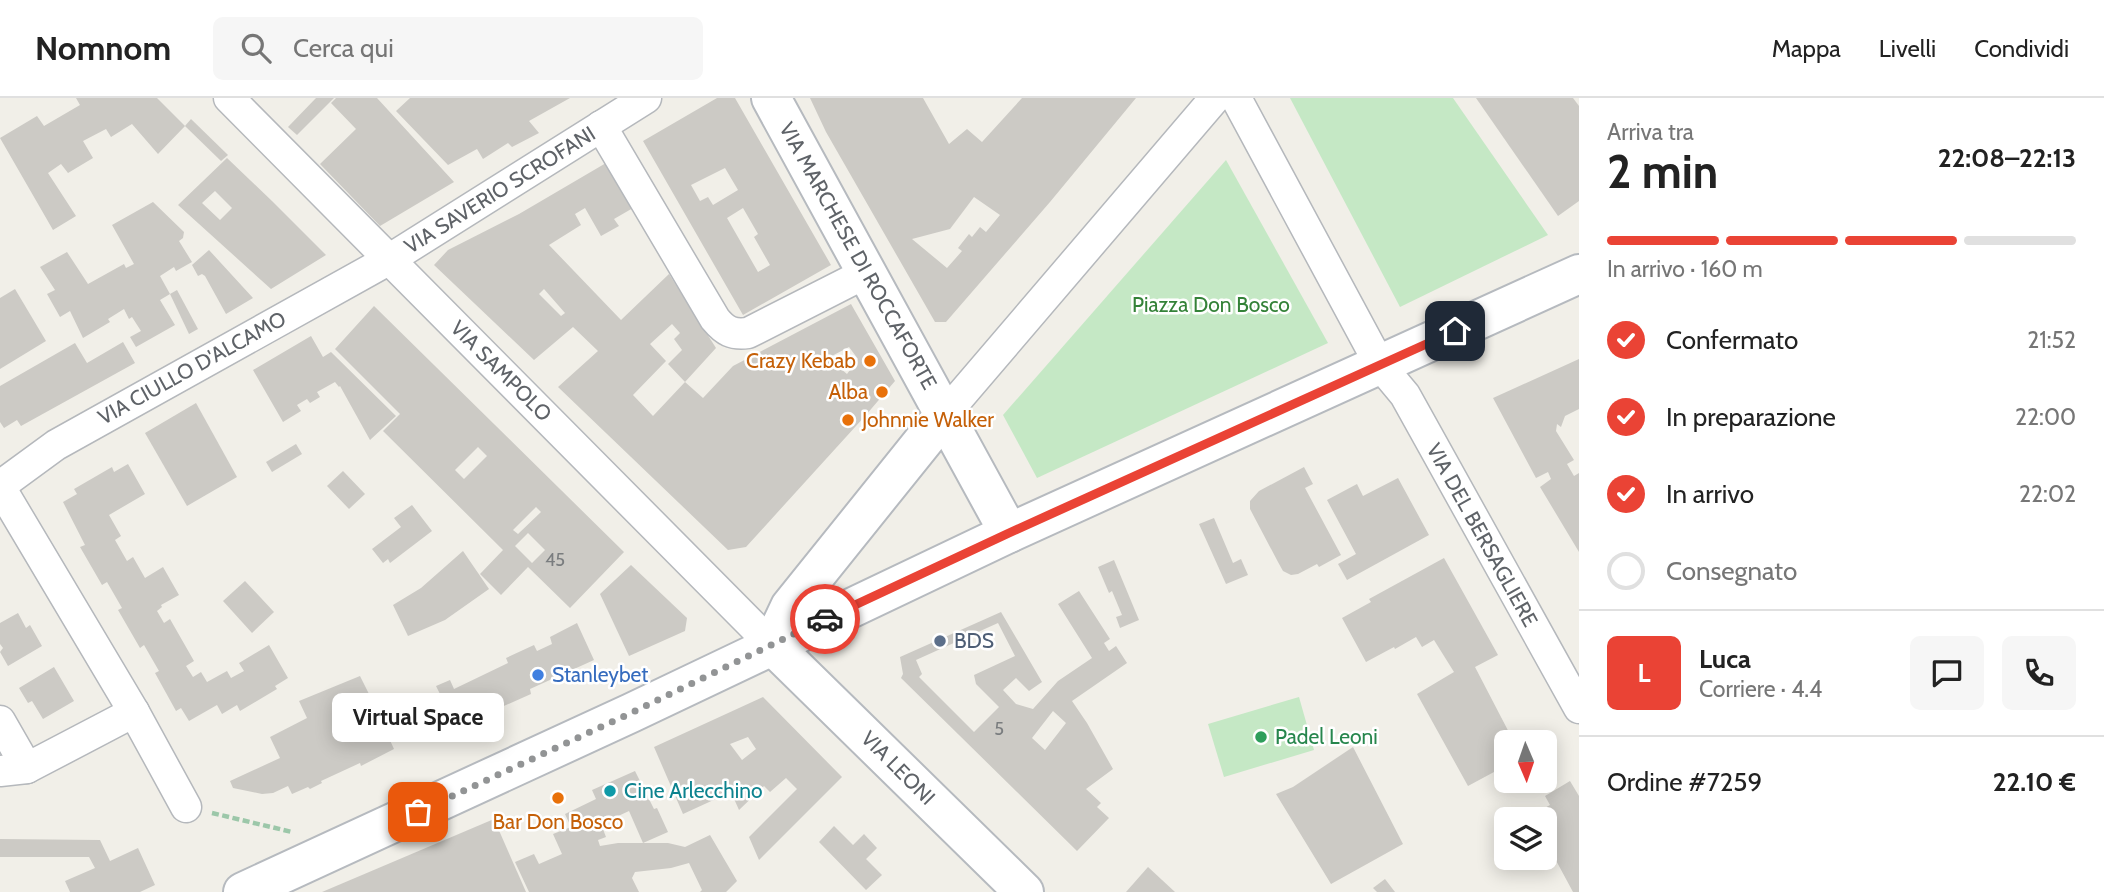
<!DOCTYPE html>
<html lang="it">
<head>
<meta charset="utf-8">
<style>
	body { margin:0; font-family:Cabin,sans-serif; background:#f6f6f6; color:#222; height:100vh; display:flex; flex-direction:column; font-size:26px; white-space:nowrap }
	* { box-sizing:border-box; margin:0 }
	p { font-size:23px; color:#767676 }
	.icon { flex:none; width:38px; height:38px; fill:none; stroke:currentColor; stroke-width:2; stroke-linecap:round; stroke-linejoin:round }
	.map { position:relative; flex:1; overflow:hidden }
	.sheet { display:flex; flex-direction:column; background:#fff; width:525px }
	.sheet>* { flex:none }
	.needle { width:46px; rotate:178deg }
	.controls { position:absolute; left:1494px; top:632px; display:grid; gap:14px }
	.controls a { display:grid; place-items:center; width:63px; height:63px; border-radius:10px; background:#fff; box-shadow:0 4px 18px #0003; font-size:35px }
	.pin { position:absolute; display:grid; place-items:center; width:60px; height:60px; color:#fff; margin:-30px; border-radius:14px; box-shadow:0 4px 10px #0006 }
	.courier { position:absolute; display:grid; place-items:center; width:70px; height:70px; margin:-35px; border:5px solid #ea4335; border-radius:50%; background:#fff; color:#222; box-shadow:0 2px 9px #0007 }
	.bubble { position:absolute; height:49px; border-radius:10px; background:#fff; box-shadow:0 4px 18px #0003; font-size:23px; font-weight:700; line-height:49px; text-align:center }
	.headline em { font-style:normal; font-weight:700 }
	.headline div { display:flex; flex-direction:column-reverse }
	.headline { display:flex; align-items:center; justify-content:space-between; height:119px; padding:0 28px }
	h1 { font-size:46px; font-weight:700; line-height:52px }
	.bar { display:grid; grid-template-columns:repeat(4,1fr); gap:10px 7px; align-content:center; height:84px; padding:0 28px }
	.bar i { height:9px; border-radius:5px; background:#e0e0e0 }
	.bar .on { background:#ea4335 }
	.bar p { grid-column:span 4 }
	.line { display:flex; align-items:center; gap:18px; padding:0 28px; border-top:2px solid #e0e0e0 }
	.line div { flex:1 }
	.round { display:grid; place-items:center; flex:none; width:74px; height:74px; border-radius:10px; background:#f6f6f6 }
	ol { padding:0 28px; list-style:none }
	li { display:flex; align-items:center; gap:21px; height:77px }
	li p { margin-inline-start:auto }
	li .icon { padding:7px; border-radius:50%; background:#ea4335; color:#fff; stroke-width:4 }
	li:last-child { color:#767676 }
	li i { width:38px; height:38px; border:4px solid #e0e0e0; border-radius:50% }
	header { display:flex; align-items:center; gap:42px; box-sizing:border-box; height:98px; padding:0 35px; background:#fff; border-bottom:2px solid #e0e0e0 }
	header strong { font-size:33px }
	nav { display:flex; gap:38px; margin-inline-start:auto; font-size:24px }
	.search { width:490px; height:63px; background:#f6f6f6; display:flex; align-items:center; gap:18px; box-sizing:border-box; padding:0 24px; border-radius:10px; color:#767676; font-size:26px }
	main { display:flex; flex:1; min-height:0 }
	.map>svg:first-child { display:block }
	.green { fill:#c5e8c5 }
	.building { fill:#cccac5; fill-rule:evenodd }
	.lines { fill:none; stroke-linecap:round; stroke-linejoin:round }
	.street-casing { stroke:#b5b8bc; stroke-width:33 }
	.secondary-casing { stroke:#b6babf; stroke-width:42 }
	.path { stroke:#9cc7a9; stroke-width:4.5; stroke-dasharray:7 3.5; stroke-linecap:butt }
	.street { stroke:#fff; stroke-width:30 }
	.secondary { stroke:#fff; stroke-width:38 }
	.done { stroke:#929495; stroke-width:7; stroke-dasharray:0 12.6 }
	.route { stroke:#ea4335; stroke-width:9 }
	.food-dot { fill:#e8710a; stroke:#fff; stroke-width:2.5 }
	.service-dot { fill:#5c6f8a; stroke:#fff; stroke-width:2.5 }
	.shop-dot { fill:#3f7fe0; stroke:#fff; stroke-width:2.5 }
	.leisure-dot { fill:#2e9e5b; stroke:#fff; stroke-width:2.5 }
	.culture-dot { fill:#0f9aa8; stroke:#fff; stroke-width:2.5 }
	.labels { text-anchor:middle; stroke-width:5; stroke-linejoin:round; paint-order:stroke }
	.number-label { font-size:18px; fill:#7a7d7f }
	.street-label { font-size:21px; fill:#5f6368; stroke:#fff }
	.park-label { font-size:21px; fill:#348238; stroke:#fff }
	.food-label { font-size:21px; fill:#c56008; stroke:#fff; text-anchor:end }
	.service-label { font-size:21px; fill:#4e5e75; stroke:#fff; text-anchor:start }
	.shop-label { font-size:21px; fill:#366cbe; stroke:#fff; text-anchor:start }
	.leisure-label { font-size:21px; fill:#27864d; stroke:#fff; text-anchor:start }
	.culture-label { font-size:21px; fill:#0d838f; stroke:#fff; text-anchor:start }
</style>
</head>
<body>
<header>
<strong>Nomnom</strong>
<div class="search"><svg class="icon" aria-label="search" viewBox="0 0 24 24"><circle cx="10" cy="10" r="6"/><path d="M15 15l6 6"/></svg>Cerca qui</div>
<nav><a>Mappa</a><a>Livelli</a><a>Condividi</a></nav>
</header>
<main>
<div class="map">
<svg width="1579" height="794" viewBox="0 0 1579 794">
	<rect width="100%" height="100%" fill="#f1efe8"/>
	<g class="green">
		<polygon points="1290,0 1453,0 1548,137 1400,209"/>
		<polygon points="1226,62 1328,245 1037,380 1003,317"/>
		<polygon points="1299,599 1314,652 1224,679 1208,626"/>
	</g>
	<g class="building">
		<polygon points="76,0 157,0 185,28 158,56 132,26 111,39 106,31 83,43 93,60 68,75 61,66 48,75 76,118 53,132 0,40 37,18 44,28 80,7"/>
		<polygon points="316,0 334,0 297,37 288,29"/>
		<polygon points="336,0 377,0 454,84 380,128 320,66 356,31 331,5"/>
		<polygon points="410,0 570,0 529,23 539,35 512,49 508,45 483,61 477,51 448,67 396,13"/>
		<path d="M717 0H735L831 167 743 217 643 43ZM725 70 738 92 713 107 708 99 700 103 691 87ZM743 110 758 136 754 139 770 167 758 174 727 120Z"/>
		<path d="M810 0H923L949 46 967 31 982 44 1022 0H1136L1050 104 946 224H935L826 34ZM974 99 1000 117 986 134 980 129 972 139 969 136 958 150 962 153 947 170 912 141 950 131Z"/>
		<polygon points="1476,0 1573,0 1579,8 1579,103 1558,118"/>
		<polygon points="191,21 228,57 221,63 185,28"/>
		<path d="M227 60 272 103 326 157 271 191 178 107ZM215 93 232 110 220 122 202 105Z"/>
		<path d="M606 65 633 110 614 121 619 128 601 138 585 110 575 116 581 127 549 147 621 222 669 176 716 250 685 284 668 266 682 252 674 241 680 235 672 226 650 246 666 263 633 297 653 318 685 284 703 300 733 268 851 206 895 283 866 317 746 449 728 452 558 289 598 253 573 229 534 262 434 167 448 152 519 116ZM544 191 565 215 561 218 539 196ZM849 249 858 261 847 276 828 260Z"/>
		<polygon points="153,104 184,134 183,140 179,143 192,164 176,173 174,169 160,178 170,196 160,202 175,227 136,249 130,239 141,233 132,219 129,221 124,211 108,221 110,224 83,240 70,213 60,219 47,196 55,192 40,169 67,154 88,186 124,166 126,170 134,166 112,127"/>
		<polygon points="209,152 253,200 226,216 205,178 202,176 198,178 192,167"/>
		<polygon points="15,191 46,243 0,271 0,200"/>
		<polygon points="177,192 198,231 189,236 170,196"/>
		<path d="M374 208 624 454 570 510 528 469 501 497 480 476 503 452 383 333 400 316 335 251ZM478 349 487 358 464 381 455 372ZM536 409 541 414 518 436 513 432ZM528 435 545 452 532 465 515 448Z"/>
		<polygon points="311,238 323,259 331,254 396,318 370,342 340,288 339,289 335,284 317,294 320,299 310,305 307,301 297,307 301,313 283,324 253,272"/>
		<polygon points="123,244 135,265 21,328 17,322 4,330 0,324 0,288 75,245 87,265"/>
		<polygon points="1579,261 1579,311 1565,318 1561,329 1557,326 1556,333 1574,362 1567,366 1574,378 1579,375 1579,454 1540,389 1551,381 1548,374 1536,380 1493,300"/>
		<polygon points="196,305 237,379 187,408 145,335"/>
		<polygon points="296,346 302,356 272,374 266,364"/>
		<polygon points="128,366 145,396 109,417 121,438 115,442 127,463 133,459 145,480 163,469 179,497 161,507 162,509 157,513 164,525 170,521 194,563 186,568 193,579 201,574 207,584 227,573 231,580 244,573 239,565 269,547 288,580 275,588 277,591 240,613 237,607 222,616 217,607 189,623 181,610 176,613 155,575 159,573 144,547 140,550 118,512 122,510 107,484 102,487 80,449 85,447 63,404 77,396 74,391 112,369 114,374"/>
		<polygon points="1304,369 1313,386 1305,390 1341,457 1319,469 1317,466 1298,476 1291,477 1283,473 1278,464 1250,411 1250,403 1259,393"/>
		<polygon points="343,373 365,396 349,411 327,388"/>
		<polygon points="1398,380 1429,437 1347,482 1338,466 1356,456 1327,402 1357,386 1363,398"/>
		<polygon points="412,407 432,433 390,465 388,461 383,465 372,451 401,429 394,420"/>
		<polygon points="1214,420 1233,465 1241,461 1248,477 1226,486 1199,426"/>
		<polygon points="463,453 489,491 445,522 408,538 393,507 421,490"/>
		<polygon points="1444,460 1498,557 1475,569 1514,644 1507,644 1507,667 1468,688 1417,596 1454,574 1434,542 1422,549 1416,539 1395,551 1394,549 1366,564 1342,520 1371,504 1369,501"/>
		<polygon points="1114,462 1139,522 1120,530 1116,519 1122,517 1112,493 1109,495 1098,469"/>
		<polygon points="631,467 687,520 685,533 629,558 600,496"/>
		<polygon points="245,483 274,514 252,535 223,503"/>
		<path d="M1079 493 1110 541 1104 545 1109 553 1116 548 1127 565 1072 603 1087 625 1113 671 1086 691 1101 705 1097 709 1109 720 1077 753 901 580 903 576 900 559 1001 514 1042 584 1029 593 1016 580 1003 592 1016 606 1033 611 1058 583 1092 560 1058 506ZM998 525 1015 558 974 577 976 586 999 609 974 634 919 579 922 576 916 562ZM1053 613 1066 625 1045 652 1032 640Z"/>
		<polygon points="18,515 26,530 30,527 42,548 8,568 0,554 3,550 0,546 0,525"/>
		<polygon points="577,525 594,562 530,591 531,596 470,623 468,619 420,641 407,613 441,598 436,588 450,582 454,591 508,565 506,560 534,547 537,553 552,546 550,539"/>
		<polygon points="54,569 74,603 43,621 32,603 28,605 19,590"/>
		<polygon points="360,578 369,596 360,600 374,631 383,627 394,651 361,668 360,665 321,683 322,685 310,691 308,689 292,696 288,688 273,695 262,696 233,690 230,683 280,660 270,639 307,620 299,603"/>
		<path d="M763 599 842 679 759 762 749 739 797 691 786 680 770 694 764 688 739 712 731 694 683 716 654 649ZM748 639 756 651 742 662 730 646Z"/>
		<polygon points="1353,649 1403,746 1331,786 1276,696 1293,689"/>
		<polygon points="635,673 654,711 657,710 668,734 643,745 629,713 601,726 606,739 598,742 600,748 618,745 668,745 685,749 710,737 737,783 726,794 700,794 702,792 689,765 671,770 635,774 632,780 639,794 529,794 515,764 534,756 539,766 562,756 553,736 571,729 565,716 596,701 592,692"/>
		<polygon points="1570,683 1579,698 1579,794 1573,794 1545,742 1545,721 1534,721 1532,717 1550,707 1545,698"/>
		<polygon points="494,721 526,794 322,794"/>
		<polygon points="834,728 853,747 864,736 877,750 866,761 882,777 866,792 819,744"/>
		<polygon points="0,741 100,742 110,763 138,750 155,787 140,794 70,794 65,783 95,770 89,759 0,759"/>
		<polygon points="1148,769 1175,794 1126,794"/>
		<polygon points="1385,781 1395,794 1377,794 1373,790"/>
	</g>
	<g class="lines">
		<g class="street-casing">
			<g id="street">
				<polyline points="229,0 772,547"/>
				<polyline points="1236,0 1380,267 1405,297 1579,610"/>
				<path d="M601 28 715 221C725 233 732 237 748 235L868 174"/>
				<polyline points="945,316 1215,0"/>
				<polyline points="0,388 56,347 390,161 646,0"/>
				<polyline points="0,389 134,614 186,709"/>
				<polyline points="0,623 27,670"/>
				<polyline points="0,673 27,670 134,614"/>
			</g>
		</g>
		<g class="secondary-casing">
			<g id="secondary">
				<polyline points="771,0 1009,435"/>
				<polyline points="772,547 1024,794"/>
				<polyline points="772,547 790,509 945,316"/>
				<polyline points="243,794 631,615 1009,435 1579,176"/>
			</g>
		</g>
		<polyline class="path" points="212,715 292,734"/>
		<use href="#street" class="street"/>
		<use href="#secondary" class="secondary"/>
	</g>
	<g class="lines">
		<polyline class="done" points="418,714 631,615 825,521"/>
		<polyline class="route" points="825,521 1009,435 1455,233"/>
	</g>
	<g class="food-dot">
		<circle cx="870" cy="263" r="7"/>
		<circle cx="882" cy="294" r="7"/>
		<circle cx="848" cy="322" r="7"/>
		<circle cx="558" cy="700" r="7"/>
	</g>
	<circle class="service-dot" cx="940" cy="543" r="7"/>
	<circle class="shop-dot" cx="538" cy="577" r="7"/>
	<circle class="leisure-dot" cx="1261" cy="639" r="7"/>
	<circle class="culture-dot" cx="610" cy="693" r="7"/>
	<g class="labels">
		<g class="number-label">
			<text x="555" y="468">45</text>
			<text x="999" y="637">5</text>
		</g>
		<g class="street-label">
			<text transform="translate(500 92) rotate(-32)" y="7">VIA SAVERIO SCROFANI</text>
			<text transform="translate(858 158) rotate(61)" y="7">VIA MARCHESE DI ROCCAFORTE</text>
			<text transform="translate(192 270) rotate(-29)" y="7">VIA CIULLO D'ALCAMO</text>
			<text transform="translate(501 273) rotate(45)" y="7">VIA SAMPOLO</text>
			<text transform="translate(1482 437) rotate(61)" y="7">VIA DEL BERSAGLIERE</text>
			<text transform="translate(898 670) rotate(45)" y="7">VIA LEONI</text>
		</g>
		<g class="park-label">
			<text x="1211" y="214">Piazza Don Bosco</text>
		</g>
		<g class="food-label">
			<text x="856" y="270">Crazy Kebab</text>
			<text x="868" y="301">Alba</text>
			<text x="862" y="329" text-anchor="start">Johnnie Walker</text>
			<text x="558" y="731" text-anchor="middle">Bar Don Bosco</text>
		</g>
		<g class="service-label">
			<text x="954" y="550">BDS</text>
		</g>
		<g class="shop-label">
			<text x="552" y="584">Stanleybet</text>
		</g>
		<g class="leisure-label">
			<text x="1275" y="646">Padel Leoni</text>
		</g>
		<g class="culture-label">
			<text x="624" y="700">Cine Arlecchino</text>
		</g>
	</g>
</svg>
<div class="controls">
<a><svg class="needle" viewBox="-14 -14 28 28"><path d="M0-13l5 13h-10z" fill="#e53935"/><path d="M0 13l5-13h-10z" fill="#767676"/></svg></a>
<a><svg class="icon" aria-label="layers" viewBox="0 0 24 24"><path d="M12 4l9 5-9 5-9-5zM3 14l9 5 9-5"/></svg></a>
</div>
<div class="pin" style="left:418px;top:714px;background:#ea580c"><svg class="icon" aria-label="bag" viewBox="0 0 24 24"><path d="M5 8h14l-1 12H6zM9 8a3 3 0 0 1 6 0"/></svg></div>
<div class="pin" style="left:1455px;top:233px;background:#1f2937"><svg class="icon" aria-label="home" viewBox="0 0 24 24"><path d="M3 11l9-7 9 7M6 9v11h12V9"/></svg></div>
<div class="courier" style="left:825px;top:521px"><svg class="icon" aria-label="car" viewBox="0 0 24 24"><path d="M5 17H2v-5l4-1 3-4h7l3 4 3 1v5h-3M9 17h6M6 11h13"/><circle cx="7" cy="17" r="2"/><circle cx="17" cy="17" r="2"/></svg></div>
<div class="bubble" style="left:332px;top:595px;width:172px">Virtual Space</div>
</div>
<section class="sheet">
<div class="headline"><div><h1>2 min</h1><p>Arriva tra</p></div><em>22:08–22:13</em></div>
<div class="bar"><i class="on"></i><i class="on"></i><i class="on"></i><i></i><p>In arrivo · 160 m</p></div>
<ol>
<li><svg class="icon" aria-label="check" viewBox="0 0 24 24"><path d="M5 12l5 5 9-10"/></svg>Confermato<p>21:52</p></li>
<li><svg class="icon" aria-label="check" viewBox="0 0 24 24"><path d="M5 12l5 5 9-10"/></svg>In preparazione<p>22:00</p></li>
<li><svg class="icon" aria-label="check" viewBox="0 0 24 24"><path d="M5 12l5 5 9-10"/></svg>In arrivo<p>22:02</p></li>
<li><i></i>Consegnato</li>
</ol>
<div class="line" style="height:126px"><b class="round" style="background:#ea4335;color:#fff">L</b><div><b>Luca</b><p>Corriere · 4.4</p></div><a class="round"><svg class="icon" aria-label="chat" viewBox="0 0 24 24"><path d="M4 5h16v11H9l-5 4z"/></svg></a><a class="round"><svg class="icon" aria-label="phone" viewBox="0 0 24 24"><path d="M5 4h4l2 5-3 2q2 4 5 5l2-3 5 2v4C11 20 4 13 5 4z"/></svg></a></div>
<div class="line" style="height:91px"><div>Ordine #7259</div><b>22.10 €</b></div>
</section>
</main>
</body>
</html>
